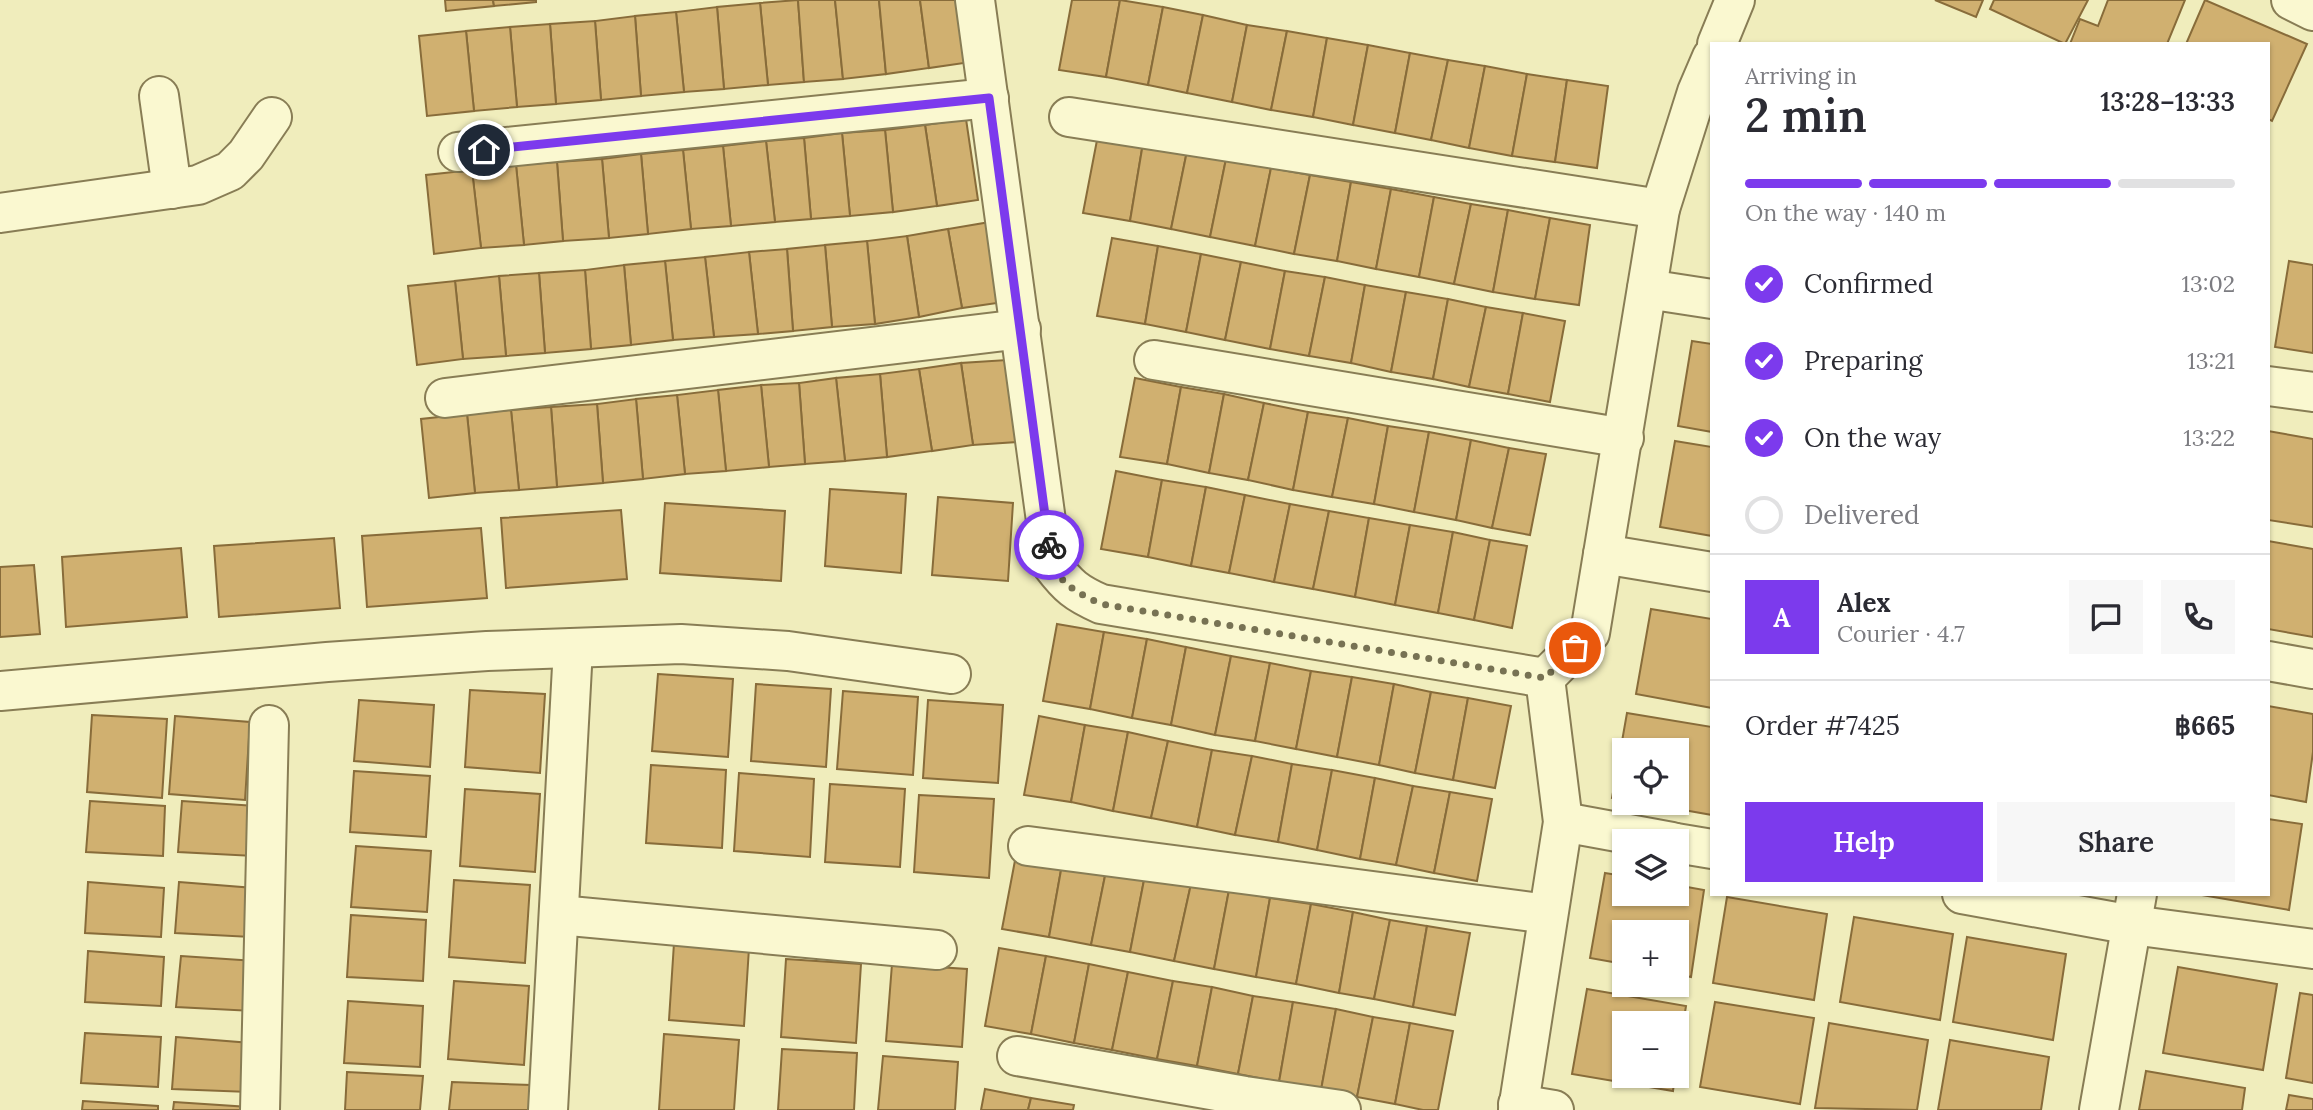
<!DOCTYPE html>
<html lang="en">
<head>
<meta charset="utf-8">
<style>
	body { margin:0; font-family:Lora,serif; background:#f7f7f7; color:#2b2b33; height:100vh; display:flex; flex-direction:column; font-size:26px; white-space:nowrap }
	* { box-sizing:border-box; margin:0 }
	p { font-size:23px; color:#7c7c81 }
	.icon { flex:none; width:38px; height:38px; fill:none; stroke:currentColor; stroke-width:2; stroke-linecap:round; stroke-linejoin:round }
	.map { position:relative; flex:1; overflow:hidden }
	.panel { position:absolute; left:1710px; top:42px; width:560px; height:854px; display:flex; flex-direction:column; background:#fff; border-radius:0px; box-shadow:0 2px 5px #0004 }
	.panel>* { flex:none }
	.controls { position:absolute; left:1612px; top:738px; display:grid; gap:14px }
	.controls a { display:grid; place-items:center; width:77px; height:77px; border-radius:0px; background:#fff; box-shadow:0 2px 5px #0004; font-size:35px }
	.pin { position:absolute; display:grid; place-items:center; width:60px; height:60px; color:#fff; margin:-30px; border:4px solid #fff; border-radius:50%; box-shadow:0 2px 7px #0007 }
	.courier { position:absolute; display:grid; place-items:center; width:70px; height:70px; margin:-35px; border:5px solid #7c3aed; border-radius:50%; background:#fff; color:#222; box-shadow:0 2px 9px #0007 }
	.overview em { font-style:normal; font-weight:600 }
	.overview div { display:flex; flex-direction:column-reverse }
	.overview { display:flex; align-items:center; justify-content:space-between; height:119px; padding:0 35px }
	h1 { font-size:46px; font-weight:600; line-height:52px }
	.bar { display:grid; grid-template-columns:repeat(4,1fr); gap:10px 7px; align-content:center; height:84px; padding:0 35px }
	.bar i { height:9px; border-radius:5px; background:#e1e1e2 }
	.bar .on { background:#7c3aed }
	.bar p { grid-column:span 4 }
	.line { display:flex; align-items:center; gap:18px; padding:0 35px; border-top:2px solid #e1e1e2 }
	.line div { flex:1 }
	.round { display:grid; place-items:center; flex:none; width:74px; height:74px; border-radius:0px; background:#f7f7f7 }
	ol { padding:0 35px; list-style:none }
	li { display:flex; align-items:center; gap:21px; height:77px }
	li p { margin-inline-start:auto }
	li .icon { padding:7px; border-radius:50%; background:#7c3aed; color:#fff; stroke-width:4 }
	li:last-child { color:#7c7c81 }
	li i { width:38px; height:38px; border:4px solid #e1e1e2; border-radius:50% }
	.cta { display:flex; gap:14px; margin-top:auto; padding:14px 35px }
	.cta a { flex:1; height:80px; border-radius:0px; background:#7c3aed; color:#fff; font-size:28px; font-weight:600; line-height:80px; text-align:center }
	.cta a+a { background:#f7f7f7; color:#2b2b33 }
	.map>svg:first-child { display:block }
	.building { fill:#d0b070; stroke:#886c3a; stroke-width:2 }
	.lines { fill:none; stroke-linecap:round; stroke-linejoin:round }
	.minor-casing { stroke:#887d55; stroke-width:42 }
	.minor { stroke:#faf8d0; stroke-width:38 }
	.done { stroke:#777253; stroke-width:7; stroke-dasharray:0 12.6 }
	.route { stroke:#7c3aed; stroke-width:9 }
</style>
</head>
<body>
<div class="map">
<svg width="2313" height="1110" viewBox="0 0 2313 1110">
	<rect width="100%" height="100%" fill="#f0edbc"/>
	<g class="building">
		<polygon points="445,0 493,0 494,6 446,11"/>
		<polygon points="493,0 536,0 536,2 494,6"/>
		<polygon points="798,0 804,82 768,85 760,3"/>
		<polygon points="798,0 835,0 843,79 804,82"/>
		<polygon points="835,0 879,0 886,74 843,79"/>
		<polygon points="879,0 920,0 929,68 886,74"/>
		<polygon points="920,0 962,0 971,62 929,68"/>
		<polygon points="1072,0 1120,0 1106,77 1059,70"/>
		<polygon points="1120,0 1163,7 1148,85 1106,77"/>
		<polygon points="1935,0 1983,0 1976,17"/>
		<polygon points="1994,0 2088,0 2065,44 1990,9"/>
		<polygon points="2108,0 2185,0 2167,44 2070,44 2080,19 2098,26"/>
		<polygon points="2205,0 2307,44 2272,121 2268,119 2268,44 2186,44"/>
		<polygon points="760,3 768,85 724,89 717,7"/>
		<polygon points="717,7 724,89 684,92 676,12"/>
		<polygon points="1163,7 1203,15 1187,93 1148,85"/>
		<polygon points="676,12 684,92 641,96 635,16"/>
		<polygon points="1203,15 1247,25 1232,102 1187,93"/>
		<polygon points="635,16 641,96 601,100 595,21"/>
		<polygon points="595,21 601,100 556,104 550,24"/>
		<polygon points="550,24 556,104 517,107 510,27"/>
		<polygon points="1247,25 1287,31 1271,110 1232,102"/>
		<polygon points="510,27 517,107 474,111 466,31"/>
		<polygon points="466,31 474,111 427,116 419,36"/>
		<polygon points="1287,31 1327,38 1313,117 1271,110"/>
		<polygon points="1327,38 1368,45 1353,125 1313,117"/>
		<polygon points="1368,45 1410,53 1395,133 1353,125"/>
		<polygon points="1410,53 1448,60 1431,140 1395,133"/>
		<polygon points="1448,60 1485,66 1469,148 1431,140"/>
		<polygon points="1485,66 1527,74 1512,156 1469,148"/>
		<polygon points="1527,74 1567,80 1555,162 1512,156"/>
		<polygon points="1567,80 1608,86 1597,168 1555,162"/>
		<polygon points="966,119 978,200 937,206 925,125"/>
		<polygon points="925,125 937,206 893,212 885,130"/>
		<polygon points="885,130 893,212 850,216 842,133"/>
		<polygon points="842,133 850,216 811,219 804,138"/>
		<polygon points="1098,135 1143,143 1130,221 1083,213"/>
		<polygon points="804,138 811,219 775,222 766,141"/>
		<polygon points="766,141 775,222 731,226 723,146"/>
		<polygon points="1143,143 1187,151 1171,229 1130,221"/>
		<polygon points="723,146 731,226 691,229 683,150"/>
		<polygon points="683,150 691,229 648,234 641,154"/>
		<polygon points="1187,151 1226,159 1210,237 1171,229"/>
		<polygon points="641,154 648,234 609,238 602,159"/>
		<polygon points="602,159 609,238 563,241 557,162"/>
		<polygon points="1226,159 1271,168 1255,246 1210,237"/>
		<polygon points="557,162 563,241 524,245 516,165"/>
		<polygon points="516,165 524,245 481,248 472,170"/>
		<polygon points="1271,168 1310,175 1294,254 1255,246"/>
		<polygon points="472,170 481,248 434,254 426,175"/>
		<polygon points="1310,175 1351,182 1337,261 1294,254"/>
		<polygon points="1351,182 1391,189 1376,269 1337,261"/>
		<polygon points="1391,189 1434,197 1419,277 1376,269"/>
		<polygon points="1434,197 1471,204 1454,284 1419,277"/>
		<polygon points="1471,204 1508,210 1493,292 1454,284"/>
		<polygon points="1508,210 1550,218 1535,299 1493,292"/>
		<polygon points="1550,218 1590,225 1579,305 1535,299"/>
		<polygon points="990,222 1004,302 962,308 948,229"/>
		<polygon points="948,229 962,308 919,317 907,236"/>
		<polygon points="907,236 919,317 875,324 867,241"/>
		<polygon points="1112,238 1158,246 1145,324 1097,316"/>
		<polygon points="867,241 875,324 832,327 825,245"/>
		<polygon points="825,245 832,327 793,331 787,249"/>
		<polygon points="1158,246 1201,254 1186,332 1145,324"/>
		<polygon points="787,249 793,331 758,334 749,252"/>
		<polygon points="749,252 758,334 714,337 705,257"/>
		<polygon points="1201,254 1241,262 1225,340 1186,332"/>
		<polygon points="705,257 714,337 673,340 665,261"/>
		<polygon points="665,261 673,340 631,345 624,265"/>
		<polygon points="2289,261 2313,265 2313,353 2275,347"/>
		<polygon points="1241,262 1285,271 1270,349 1225,340"/>
		<polygon points="624,265 631,345 591,349 585,270"/>
		<polygon points="585,270 591,349 545,353 539,273"/>
		<polygon points="1285,271 1325,277 1309,356 1270,349"/>
		<polygon points="539,273 545,353 506,356 499,276"/>
		<polygon points="499,276 506,356 463,359 455,281"/>
		<polygon points="1325,277 1365,285 1351,363 1309,356"/>
		<polygon points="455,281 463,359 417,365 408,286"/>
		<polygon points="1365,285 1406,292 1391,372 1351,363"/>
		<polygon points="1406,292 1448,299 1433,379 1391,372"/>
		<polygon points="1448,299 1486,307 1469,387 1433,379"/>
		<polygon points="1486,307 1523,313 1508,394 1469,387"/>
		<polygon points="1523,313 1565,321 1550,402 1508,394"/>
		<polygon points="1692,341 1712,344 1712,432 1678,426"/>
		<polygon points="1007,360 1017,442 973,445 961,363"/>
		<polygon points="961,363 973,445 932,451 919,369"/>
		<polygon points="919,369 932,451 887,457 880,374"/>
		<polygon points="880,374 887,457 845,461 836,378"/>
		<polygon points="836,378 845,461 805,464 799,383"/>
		<polygon points="1135,378 1181,387 1167,464 1120,457"/>
		<polygon points="799,383 805,464 769,467 761,385"/>
		<polygon points="761,385 769,467 726,471 718,390"/>
		<polygon points="1181,387 1224,394 1209,473 1167,464"/>
		<polygon points="718,390 726,471 685,474 677,395"/>
		<polygon points="1224,394 1264,403 1248,480 1209,473"/>
		<polygon points="677,395 685,474 643,479 636,399"/>
		<polygon points="636,399 643,479 603,483 597,404"/>
		<polygon points="1264,403 1308,412 1293,490 1248,480"/>
		<polygon points="597,404 603,483 557,487 551,407"/>
		<polygon points="551,407 557,487 519,490 511,410"/>
		<polygon points="511,410 519,490 475,493 467,414"/>
		<polygon points="1308,412 1348,418 1332,497 1293,490"/>
		<polygon points="467,414 475,493 429,498 421,419"/>
		<polygon points="1348,418 1388,426 1374,504 1332,497"/>
		<polygon points="1388,426 1429,432 1414,512 1374,504"/>
		<polygon points="2268,431 2313,439 2313,527 2268,520"/>
		<polygon points="1429,432 1471,440 1456,520 1414,512"/>
		<polygon points="1471,440 1509,448 1492,528 1456,520"/>
		<polygon points="1675,441 1712,447 1712,536 1660,527"/>
		<polygon points="1509,448 1546,454 1530,535 1492,528"/>
		<polygon points="1116,471 1162,480 1148,557 1101,549"/>
		<polygon points="1162,480 1206,487 1191,566 1148,557"/>
		<polygon points="1206,487 1245,495 1229,573 1191,566"/>
		<polygon points="830,489 906,494 901,573 825,566"/>
		<polygon points="1245,495 1290,504 1274,582 1229,573"/>
		<polygon points="938,497 1013,503 1008,581 932,575"/>
		<polygon points="665,503 785,511 781,581 660,573"/>
		<polygon points="1290,504 1329,511 1313,589 1274,582"/>
		<polygon points="621,510 627,579 506,588 501,518"/>
		<polygon points="1329,511 1369,518 1355,597 1313,589"/>
		<polygon points="1369,518 1410,525 1395,605 1355,597"/>
		<polygon points="1410,525 1453,532 1438,613 1395,605"/>
		<polygon points="481,528 487,598 367,607 362,536"/>
		<polygon points="1453,532 1490,540 1474,620 1438,613"/>
		<polygon points="334,538 340,608 219,617 214,546"/>
		<polygon points="1490,540 1527,546 1512,628 1474,620"/>
		<polygon points="2268,541 2313,549 2313,637 2268,629"/>
		<polygon points="181,548 187,617 66,627 62,557"/>
		<polygon points="34,565 40,634 0,637 0,567"/>
		<polygon points="1651,609 1712,619 1712,708 1636,694"/>
		<polygon points="1057,624 1104,632 1090,709 1043,701"/>
		<polygon points="1104,632 1147,639 1132,718 1090,709"/>
		<polygon points="1147,639 1186,647 1171,725 1132,718"/>
		<polygon points="1186,647 1231,656 1215,735 1171,725"/>
		<polygon points="1231,656 1270,663 1255,741 1215,735"/>
		<polygon points="1270,663 1311,671 1296,749 1255,741"/>
		<polygon points="1311,671 1352,677 1337,757 1296,749"/>
		<polygon points="658,674 733,679 728,757 652,751"/>
		<polygon points="1352,677 1394,684 1379,765 1337,757"/>
		<polygon points="756,684 831,689 826,767 751,761"/>
		<polygon points="1394,684 1431,692 1415,773 1379,765"/>
		<polygon points="470,690 545,694 540,773 465,767"/>
		<polygon points="843,691 918,697 913,775 837,769"/>
		<polygon points="1431,692 1468,698 1453,780 1415,773"/>
		<polygon points="1468,698 1511,706 1495,788 1453,780"/>
		<polygon points="359,700 434,705 430,767 354,761"/>
		<polygon points="928,700 1003,705 998,783 923,778"/>
		<polygon points="2268,706 2313,714 2313,752 2306,802 2268,795"/>
		<polygon points="1627,713 1712,727 1712,815 1644,803 1676,803 1676,751 1624,751 1624,800 1612,798"/>
		<polygon points="92,715 167,719 162,798 87,792"/>
		<polygon points="175,716 250,722 245,800 169,794"/>
		<polygon points="1039,716 1085,725 1071,802 1024,795"/>
		<polygon points="1085,725 1128,732 1113,811 1071,802"/>
		<polygon points="1128,732 1168,741 1151,818 1113,811"/>
		<polygon points="1168,741 1212,750 1197,827 1151,818"/>
		<polygon points="1212,750 1252,756 1235,835 1197,827"/>
		<polygon points="1252,756 1292,764 1278,842 1235,835"/>
		<polygon points="1292,764 1332,770 1317,850 1278,842"/>
		<polygon points="651,765 726,770 722,848 646,843"/>
		<polygon points="1332,770 1375,778 1360,859 1317,850"/>
		<polygon points="354,771 430,776 426,837 350,832"/>
		<polygon points="739,773 814,779 810,857 734,851"/>
		<polygon points="1375,778 1413,786 1396,865 1360,859"/>
		<polygon points="830,784 905,789 900,867 825,862"/>
		<polygon points="1413,786 1450,792 1434,873 1396,865"/>
		<polygon points="465,789 540,794 535,872 460,866"/>
		<polygon points="1450,792 1492,799 1477,881 1434,873"/>
		<polygon points="919,795 994,799 989,878 914,872"/>
		<polygon points="90,801 165,806 163,856 86,852"/>
		<polygon points="182,801 257,806 254,856 178,852"/>
		<polygon points="2268,819 2302,824 2289,910 2196,894 2268,894"/>
		<polygon points="356,846 431,851 427,912 351,907"/>
		<polygon points="1017,850 1063,859 1049,937 1002,929"/>
		<polygon points="1063,859 1107,866 1091,945 1049,937"/>
		<polygon points="1107,866 1145,875 1130,952 1091,945"/>
		<polygon points="1605,873 1624,876 1624,894 1676,894 1676,885 1704,890 1691,977 1676,974 1676,933 1624,933 1624,964 1590,958"/>
		<polygon points="1145,875 1191,884 1174,961 1130,952"/>
		<polygon points="454,880 530,885 525,963 449,957"/>
		<polygon points="88,882 164,888 161,937 85,933"/>
		<polygon points="179,882 254,888 251,937 175,933"/>
		<polygon points="1191,884 1229,890 1214,969 1174,961"/>
		<polygon points="1229,890 1270,898 1256,977 1214,969"/>
		<polygon points="1727,897 1827,914 1814,1000 1713,983"/>
		<polygon points="1270,898 1311,904 1296,984 1256,977"/>
		<polygon points="1311,904 1353,912 1339,993 1296,984"/>
		<polygon points="1353,912 1390,920 1374,999 1339,993"/>
		<polygon points="351,915 426,920 423,981 347,977"/>
		<polygon points="1854,917 1953,934 1940,1020 1840,1002"/>
		<polygon points="1390,920 1427,926 1413,1007 1374,999"/>
		<polygon points="1427,926 1470,933 1455,1015 1413,1007"/>
		<polygon points="1967,937 2066,954 2053,1040 1953,1022"/>
		<polygon points="674,943 749,948 744,1026 669,1020"/>
		<polygon points="999,948 1046,956 1031,1034 985,1026"/>
		<polygon points="88,951 164,957 161,1006 85,1002"/>
		<polygon points="181,956 256,961 253,1011 176,1007"/>
		<polygon points="1046,956 1089,964 1074,1043 1031,1034"/>
		<polygon points="786,959 861,964 856,1043 781,1037"/>
		<polygon points="892,964 967,969 962,1047 886,1041"/>
		<polygon points="1089,964 1128,972 1112,1050 1074,1043"/>
		<polygon points="2178,967 2277,984 2263,1070 2163,1053"/>
		<polygon points="1128,972 1173,981 1157,1059 1112,1050"/>
		<polygon points="454,981 529,986 524,1065 448,1059"/>
		<polygon points="1173,981 1212,987 1197,1066 1157,1059"/>
		<polygon points="1212,987 1253,996 1238,1074 1197,1066"/>
		<polygon points="1587,989 1686,1006 1676,1068 1676,1024 1624,1024 1624,1076 1675,1076 1673,1091 1572,1074"/>
		<polygon points="2300,993 2313,995 2313,1083 2286,1078"/>
		<polygon points="1253,996 1293,1002 1279,1082 1238,1074"/>
		<polygon points="348,1001 423,1006 420,1067 344,1063"/>
		<polygon points="1293,1002 1336,1009 1321,1090 1279,1082"/>
		<polygon points="1715,1002 1814,1018 1800,1104 1700,1087"/>
		<polygon points="1336,1009 1373,1017 1357,1097 1321,1090"/>
		<polygon points="1373,1017 1410,1023 1395,1104 1357,1097"/>
		<polygon points="1410,1023 1453,1031 1438,1110 1423,1110 1395,1104"/>
		<polygon points="1829,1023 1928,1040 1917,1110 1815,1108"/>
		<polygon points="85,1033 161,1037 158,1087 81,1083"/>
		<polygon points="664,1034 739,1040 734,1110 659,1110"/>
		<polygon points="176,1037 251,1043 249,1092 172,1089"/>
		<polygon points="1950,1040 2049,1057 2041,1110 1938,1110"/>
		<polygon points="782,1049 857,1053 854,1110 778,1110"/>
		<polygon points="883,1056 958,1062 955,1110 878,1110"/>
		<polygon points="2146,1071 2245,1088 2242,1110 2139,1110"/>
		<polygon points="347,1072 423,1076 420,1110 345,1110"/>
		<polygon points="452,1082 531,1085 530,1110 449,1110"/>
		<polygon points="985,1089 1031,1098 1028,1110 981,1110"/>
		<polygon points="2289,1095 2313,1099 2313,1110 2286,1110"/>
		<polygon points="1031,1098 1074,1105 1073,1110 1028,1110"/>
		<polygon points="83,1101 158,1106 158,1110 82,1110"/>
		<polygon points="174,1102 249,1107 249,1110 173,1110"/>
	</g>
	<g class="lines">
		<g class="minor-casing">
			<g id="minor">
				<path d="M975 0 1052 565C1068 586 1076 593 1101 604L1545 678"/>
				<polyline points="2291,0 2313,11"/>
				<polyline points="1717,44 1735,0"/>
				<polyline points="159,96 172,189"/>
				<polyline points="1069,117 1660,209"/>
				<polyline points="458,152 989,98"/>
				<polyline points="0,213 198,185 230,171 246,155 272,117"/>
				<polyline points="1647,289 1712,299"/>
				<polyline points="1154,360 1624,438"/>
				<polyline points="2268,386 2313,392"/>
				<polyline points="445,398 1021,329"/>
				<polyline points="1603,554 1712,572"/>
				<polyline points="2268,661 2313,669"/>
				<polyline points="0,691 327,662 487,651 681,644 788,651 951,674"/>
				<polyline points="1563,822 1672,842"/>
				<polyline points="1676,843 1712,849"/>
				<polyline points="1028,846 1548,914"/>
				<polyline points="1962,894 2132,925 2313,949"/>
				<polyline points="559,915 937,950"/>
				<polyline points="1017,1056 1245,1096 1341,1110"/>
				<polyline points="1518,1104 1554,1110"/>
				<polyline points="260,1110 269,725"/>
				<polyline points="548,1110 573,648"/>
				<polyline points="1518,1110 1563,822 1545,678 1590,633 1660,209 1697,92 1712,57"/>
				<polyline points="2099,1110 2137,894"/>
			</g>
		</g>
		<use href="#minor" class="minor"/>
	</g>
	<g class="lines">
		<path class="done" d="M1049 545C1053 580 1071 590 1101 604L1545 678 1575 648"/>
		<polyline class="route" points="484,150 989,98 1049,545"/>
	</g>
</svg>
<div class="controls">
<a><svg class="icon" aria-label="locate" viewBox="0 0 24 24"><circle cx="12" cy="12" r="6"/><path d="M12 2v4M12 18v4M2 12h4M18 12h4"/></svg></a>
<a><svg class="icon" aria-label="layers" viewBox="0 0 24 24"><path d="M12 4l9 5-9 5-9-5zM3 14l9 5 9-5"/></svg></a>
<a>+</a>
<a>−</a>
</div>
<div class="pin" style="left:1575px;top:648px;background:#ea580c"><svg class="icon" aria-label="bag" viewBox="0 0 24 24"><path d="M5 8h14l-1 12H6zM9 8a3 3 0 0 1 6 0"/></svg></div>
<div class="pin" style="left:484px;top:150px;background:#1f2937"><svg class="icon" aria-label="home" viewBox="0 0 24 24"><path d="M3 11l9-7 9 7M6 9v11h12V9"/></svg></div>
<div class="courier" style="left:1049px;top:545px"><svg class="icon" aria-label="bike" viewBox="0 0 24 24"><circle cx="6" cy="16" r="4"/><circle cx="18" cy="16" r="4"/><path d="M6 16l4-8h5l3 8M10 8l3 8H6M13 5h3"/></svg></div>
<section class="panel">
<div class="overview"><div><h1>2 min</h1><p>Arriving in</p></div><em>13:28–13:33</em></div>
<div class="bar"><i class="on"></i><i class="on"></i><i class="on"></i><i></i><p>On the way · 140 m</p></div>
<ol>
<li><svg class="icon" aria-label="check" viewBox="0 0 24 24"><path d="M5 12l5 5 9-10"/></svg>Confirmed<p>13:02</p></li>
<li><svg class="icon" aria-label="check" viewBox="0 0 24 24"><path d="M5 12l5 5 9-10"/></svg>Preparing<p>13:21</p></li>
<li><svg class="icon" aria-label="check" viewBox="0 0 24 24"><path d="M5 12l5 5 9-10"/></svg>On the way<p>13:22</p></li>
<li><i></i>Delivered</li>
</ol>
<div class="line" style="height:126px"><b class="round" style="background:#7c3aed;color:#fff">A</b><div><b>Alex</b><p>Courier · 4.7</p></div><a class="round"><svg class="icon" aria-label="chat" viewBox="0 0 24 24"><path d="M4 5h16v11H9l-5 4z"/></svg></a><a class="round"><svg class="icon" aria-label="phone" viewBox="0 0 24 24"><path d="M5 4h4l2 5-3 2q2 4 5 5l2-3 5 2v4C11 20 4 13 5 4z"/></svg></a></div>
<div class="line" style="height:91px"><div>Order #7425</div><b>฿665</b></div>
<div class="cta"><a>Help</a><a>Share</a></div>
</section>
</div>
</body>
</html>
